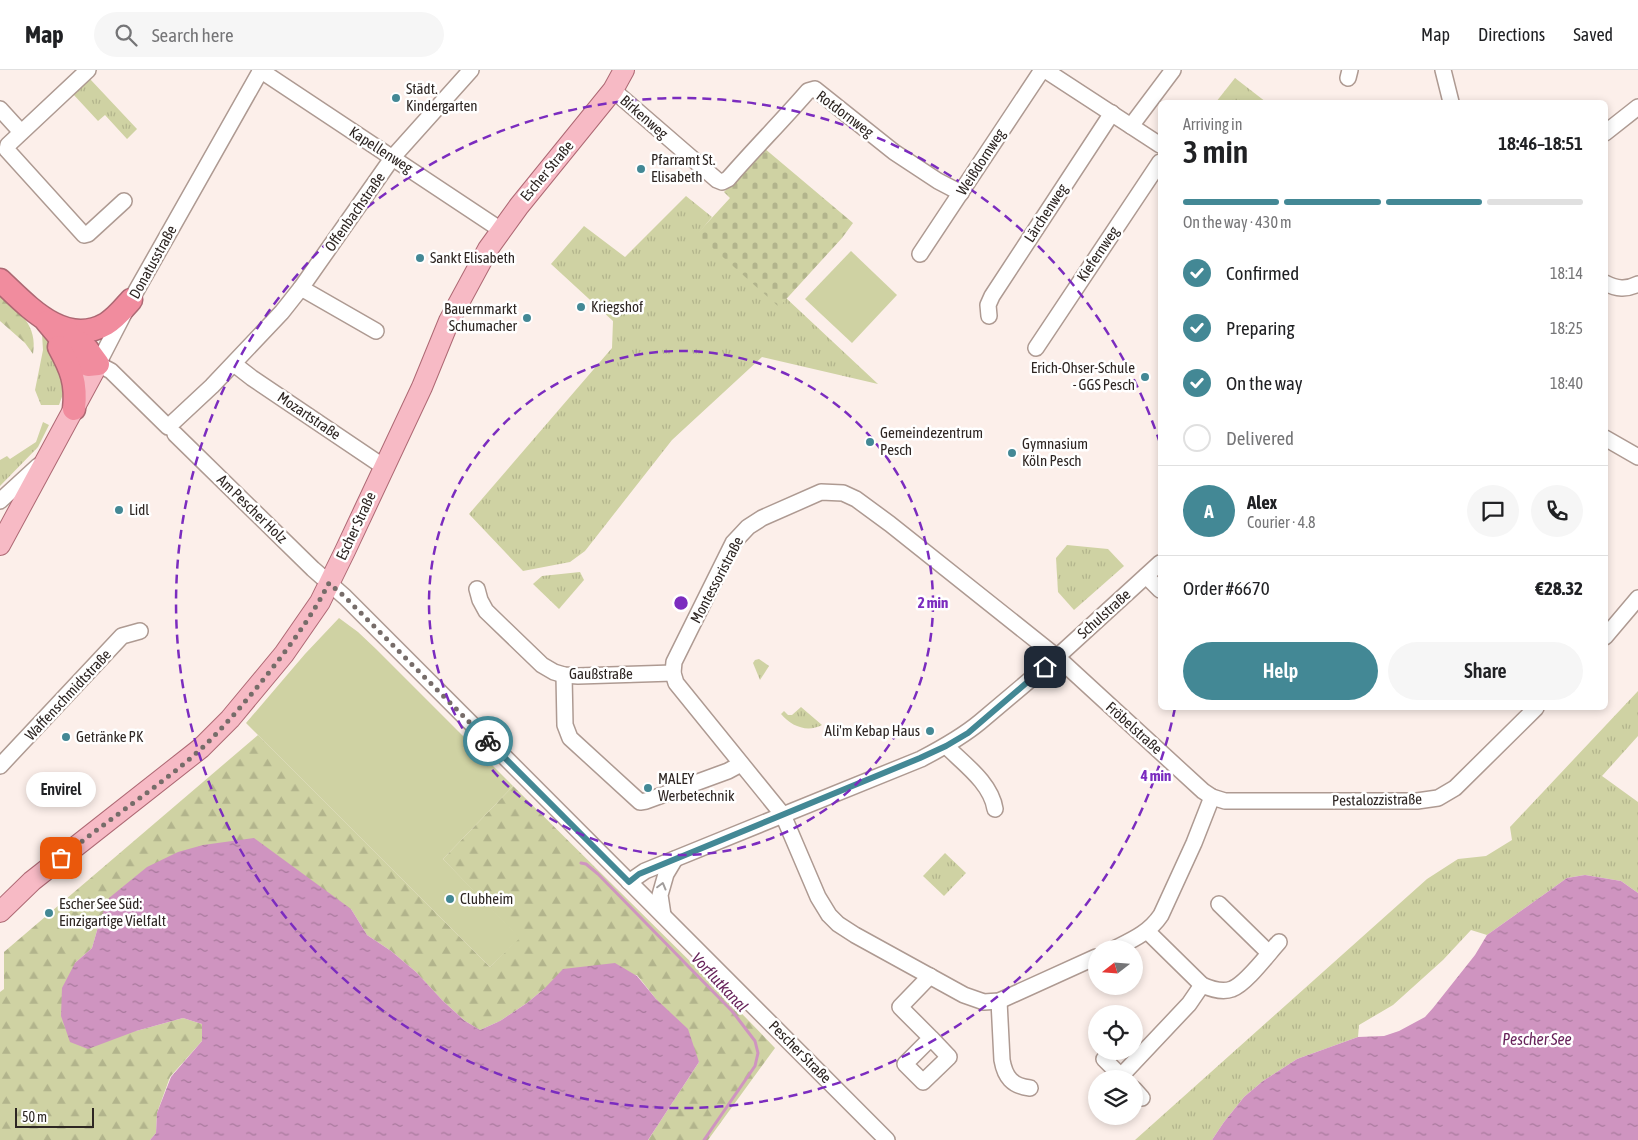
<!DOCTYPE html>
<html lang="en">
<head>
<meta charset="utf-8">
<style>
	body { margin:0; font-family:"Asap Condensed",sans-serif; background:#f6f6f6; color:#202124; height:100vh; display:flex; flex-direction:column; font-size:19px; white-space:nowrap }
	* { box-sizing:border-box; margin:0 }
	p { font-size:16px; color:#757577 }
	.icon { flex:none; width:28px; height:28px; fill:none; stroke:currentColor; stroke-width:2; stroke-linecap:round; stroke-linejoin:round }
	.map { position:relative; flex:1; overflow:hidden }
	.panel { position:absolute; left:1158px; top:30px; width:450px; height:610px; display:flex; flex-direction:column; background:#fff; border-radius:8px; box-shadow:0 2px 8px #0003 }
	.panel>* { flex:none }
	.needle { width:32px; rotate:253deg }
	.buttons { position:absolute; left:1088px; top:870px; display:grid; gap:10px }
	.buttons a { display:grid; place-items:center; width:55px; height:55px; border-radius:50%; background:#fff; box-shadow:0 2px 8px #0003; font-size:25px }
	.scale { position:absolute; left:15px; bottom:12px; width:79px; box-sizing:border-box; padding-left:5px; border:2px solid #2e2623; border-top:0; font-size:14px; line-height:18px; white-space:nowrap; color:#2e2623; -webkit-text-stroke:4px #fff; paint-order:stroke }
	.pin { position:absolute; display:grid; place-items:center; width:42px; height:42px; color:#fff; margin:-21px; border-radius:10px; box-shadow:0 2px 8px #0006 }
	.courier { position:absolute; display:grid; place-items:center; width:50px; height:50px; margin:-25px; border:4px solid #438895; border-radius:50%; background:#fff; color:#222; box-shadow:0 1px 6px #0007 }
	.bubble { position:absolute; height:35px; border-radius:18px; background:#fff; box-shadow:0 2px 8px #0003; font-size:16px; font-weight:600; line-height:35px; text-align:center }
	.headline em { font-style:normal; font-weight:600 }
	.headline div { display:flex; flex-direction:column-reverse }
	.headline { display:flex; align-items:center; justify-content:space-between; height:85px; padding:0 25px }
	h1 { font-size:32px; font-weight:600; line-height:38px }
	.bar { display:grid; grid-template-columns:repeat(4,1fr); gap:8px 5px; align-content:center; height:60px; padding:0 25px }
	.bar i { height:6px; border-radius:4px; background:#e0e0e0 }
	.bar .active { background:#438895 }
	.bar p { grid-column:span 4 }
	.line { display:flex; align-items:center; gap:12px; padding:0 25px; border-top:1px solid #e0e0e0 }
	.line div { flex:1 }
	.round { display:grid; place-items:center; flex:none; width:52px; height:52px; border-radius:26px; background:#f6f6f6 }
	ol { padding:0 25px; list-style:none }
	li { display:flex; align-items:center; gap:15px; height:55px }
	li p { margin-inline-start:auto }
	li .icon { padding:5px; border-radius:50%; background:#438895; color:#fff; stroke-width:4 }
	li:last-child { color:#757577 }
	li i { width:28px; height:28px; border:2px solid #e0e0e0; border-radius:50% }
	.primary-button { display:flex; gap:10px; margin-top:auto; padding:10px 25px }
	.primary-button a { flex:1; height:58px; border-radius:30px; background:#438895; color:#fff; font-size:20px; font-weight:600; line-height:58px; text-align:center }
	.primary-button a+a { background:#f6f6f6; color:#202124 }
	header { display:flex; align-items:center; gap:30px; box-sizing:border-box; height:70px; padding:0 25px; background:#fff; border-bottom:1px solid #e0e0e0 }
	header strong { font-size:24px }
	nav { display:flex; gap:28px; margin-inline-start:auto; font-size:18px }
	.search { width:350px; height:45px; background:#f6f6f6; display:flex; align-items:center; gap:12px; box-sizing:border-box; padding:0 18px; border-radius:28px; color:#757577; font-size:19px }
	.map>svg:first-child { display:block }
	.grass { fill:url(#grass-tufts) }
	.forest { fill:url(#forest-firs) }
	.cemetery { fill:url(#cemetery-stones) }
	.pitch { fill:#cfd2a3 }
	.water { fill:url(#water-ripples) }
	.lines { fill:none; stroke-linecap:round; stroke-linejoin:round }
	.stream { stroke:#cf94c0; stroke-width:3 }
	.minor-casing { stroke:#ae9a92; stroke-width:18 }
	.major-casing { stroke:#ad6873; stroke-width:22 }
	.highway-casing { stroke:#ad6873; stroke-width:25 }
	.minor { stroke:#fff; stroke-width:15 }
	.major { stroke:#f7bac5; stroke-width:20 }
	.highway { stroke:#f18c9e; stroke-width:22 }
	.oneway { stroke:#a19d9c }
	.done { stroke:#766c69; stroke-width:5; stroke-dasharray:0 9 }
	.route { stroke:#438895; stroke-width:6 }
	.ring { fill:none; stroke:#7b2cbf; stroke-width:2.5; stroke-dasharray:9 6 }
	.poi-dot { fill:#438895; stroke:#fff; stroke-width:2 }
	.labels { text-anchor:middle; stroke-width:5; stroke-linejoin:round; paint-order:stroke }
	.poi-label { font-size:15px; fill:#2e2623; stroke:#fff; text-anchor:start }
	.street-label { font-size:15px; fill:#2e2623; stroke:#fff }
	.water-label { font-size:16px; font-style:italic; fill:#67225a; stroke:#fff }
	.centre { fill:#7b2cbf; stroke:#fff; stroke-width:2.5 }
	.ring-label { font-size:15px; text-anchor:middle; font-weight:bold; fill:#7b2cbf; stroke:#fff; stroke-width:5; stroke-linejoin:round; paint-order:stroke }
</style>
</head>
<body>
<header>
<strong>Map</strong>
<div class="search"><svg class="icon" aria-label="search" viewBox="0 0 24 24"><circle cx="10" cy="10" r="6"/><path d="M15 15l6 6"/></svg>Search here</div>
<nav><a>Map</a><a>Directions</a><a>Saved</a></nav>
</header>
<div class="map">
<svg width="1638" height="1070" viewBox="0 0 1638 1070">
	<defs>
		<pattern id="grass-tufts" width="24" height="20" patternUnits="userSpaceOnUse" patternTransform="scale(1.25)"><rect width="24" height="20" fill="#cfd2a3"/><path d="M3 7l-1-3M5 7V3M7 7l1-3M15 17l-1-3M17 17v-4M19 17l1-3" fill="none" stroke="#b2b48c"/></pattern>
		<pattern id="forest-firs" width="22" height="20" patternUnits="userSpaceOnUse" patternTransform="scale(1.25)"><rect width="22" height="20" fill="#cfd2a3"/><path d="M5 1l3.5 6h-7zM16 11l3.5 6h-7z" fill="#b2b48c"/></pattern>
		<pattern id="cemetery-stones" width="16" height="16" patternUnits="userSpaceOnUse" patternTransform="scale(1.25)"><rect width="16" height="16" fill="#cfd2a3"/><path d="M2 7V4a2 2 0 0 1 4 0v3zM10 15v-3a2 2 0 0 1 4 0v3z" fill="#b2b48c"/></pattern>
		<pattern id="water-ripples" width="26" height="14" patternUnits="userSpaceOnUse" patternTransform="scale(1.25)"><rect width="26" height="14" fill="#cf94c0"/><path d="M2 4q2-2 4 0t4 0M15 11q2-2 4 0t4 0" fill="none" stroke="#a8799c"/></pattern>
	</defs>
	<rect width="100%" height="100%" fill="#fcefea"/>
	<g class="grass">
		<polygon points="1235,8 1266,32 1216,32"/>
		<polygon points="90,9 137,59 127,69 105,45 98,51 73,24"/>
		<polygon points="686,126 712,147 698,164 779,236 786,228 878,314 762,287 672,370 585,481 570,492 523,501 469,444 612,278 613,251 551,194 584,156 625,187"/>
		<polygon points="42,264 53,276 63,311 63,324 59,335 41,335 35,320 43,280"/>
		<polygon points="43,352 49,355 38,377 0,416 0,390 7,386 10,389 36,372"/>
		<polygon points="1067,475 1108,479 1124,496 1074,540 1058,522 1056,488"/>
		<polygon points="580,502 584,510 559,539 533,514 542,506"/>
		<polygon points="759,589 769,596 760,610 753,593 755,590"/>
		<polygon points="1638,621 1638,666 1602,706 1638,732 1638,823 1621,811 1585,805 1567,808 1487,865 1471,860 1443,890 1393,935 1359,955 1358,967 1297,989 1263,1011 1244,1027 1224,1052 1212,1070 1135,1070 1427,809 1458,789 1486,786 1512,770 1510,757"/>
		<path d="M801 637 822 655C807 663 791 656 781 644L784 641 788 645H792Z"/>
		<polygon points="945,783 966,803 944,826 923,806"/>
	</g>
	<g class="forest">
		<path d="M0 223C19 242 38 255 33 284L25 273 0 251Z"/>
		<polygon points="258,665 490,897 519,868 443,789 513,716 720,921 775,978 708,1070 648,1070 699,992 656,929 637,905 544,919 527,933 500,951 480,960 465,951 443,931 416,902 391,881 367,865 351,839 100,850 92,878 75,893 136,961 183,948 202,954 202,971 170,1007 157,1043 156,1063 150,1070 0,1070 0,922 4,919 4,882"/>
	</g>
	<polygon class="cemetery" points="764,78 853,153 842,168 779,237 697,164 730,128 724,122"/>
	<g class="pitch">
		<polygon points="851,181 897,225 852,273 805,229"/>
		<polygon points="339,548 358,562 376,579 513,716 443,789 520,868 490,897 246,653 305,584"/>
	</g>
	<g class="water">
		<polygon points="254,768 351,839 367,865 391,881 416,902 443,931 465,951 480,960 500,951 527,933 544,919 563,899 615,893 637,906 656,929 688,959 699,992 648,1070 150,1070 156,1063 157,1043 171,1007 202,971 202,954 183,948 136,961 88,979 70,972 61,946 62,918 75,893 92,878 100,850 109,828 147,797 178,782 203,775"/>
		<polygon points="1585,805 1621,811 1638,823 1638,1070 1212,1070 1224,1052 1244,1027 1263,1011 1297,989 1358,967 1384,966 1399,961 1425,947 1433,938 1475,885 1487,865 1567,808"/>
	</g>
	<g class="lines">
		<polyline class="stream" points="581,793 586,794 598,804 732,941 755,971 758,983 755,996 704,1070"/>
		<g class="minor-casing">
			<g id="minor">
				<polyline points="88,0 8,75 7,80 84,165 88,164 124,131"/>
				<polyline points="260,0 501,160"/>
				<polyline points="261,0 131,230 98,294 111,301 168,357 212,316 282,242 301,218 393,87 471,0"/>
				<polyline points="1045,0 1160,75"/>
				<polyline points="1443,0 1451,32"/>
				<polyline points="1348,8 1350,0"/>
				<path d="M613 20 717 110 722 112 728 109C754 79 782 51 808 21L815 19 894 82 938 111 961 123"/>
				<polyline points="0,39 21,62"/>
				<polyline points="1131,56 1173,0"/>
				<polyline points="1605,63 1638,37"/>
				<polyline points="920,184 1042,0"/>
				<path d="M1605 213C1617 219 1626 220 1638 214"/>
				<polyline points="301,218 376,261"/>
				<polyline points="989,246 988,235 992,226 1112,43"/>
				<polyline points="1036,278 1160,92"/>
				<polyline points="234,294 252,308 384,397"/>
				<polyline points="175,364 313,499 345,527 887,1070"/>
				<polyline points="1605,368 1638,387"/>
				<polyline points="0,431 38,396"/>
				<polyline points="1146,506 1160,520"/>
				<polyline points="477,519 480,530 486,541 542,595 554,602 564,605 578,606 673,603"/>
				<polyline points="1605,567 1638,528"/>
				<polyline points="564,605 565,655 570,668 640,732 646,731 728,701 741,694"/>
				<path d="M946 676C964 694 991 713 995 739"/>
				<polyline points="0,696 122,566 140,561"/>
				<path d="M629 812 645 801 921 689C942 678 962 667 980 652L1057 587 1160 493"/>
				<polyline points="1219,834 1269,883"/>
				<polyline points="663,845 660,825 666,804 675,789"/>
				<path d="M1147 861 1202 915C1211 919 1222 923 1232 919 1246 914 1268 884 1279 872"/>
				<path d="M1114 879C1132 870 1149 863 1161 845L1194 773 1212 727"/>
				<polyline points="1096,887 999,931 984,932 964,925 855,865 838,854 829,845 818,827 783,745 676,613 673,603 674,592 733,473 748,457 762,448 821,422 843,423 856,429 890,454 1057,587 1203,721 1212,727 1225,731 1417,731 1438,728 1455,718 1536,638"/>
				<polyline points="930,906 900,937 931,968 905,994 923,1012 949,987 931,968"/>
				<path d="M999 931 1002 990C1005 1007 1012 1016 1030 1018"/>
				<polyline points="1104,989 1124,1009"/>
				<polyline points="1121,1006 1189,934 1202,915"/>
				<polyline points="1134,1019 1142,1028"/>
			</g>
		</g>
		<g class="major-casing">
			<g id="major">
				<polyline points="0,475 98,294"/>
				<polyline points="0,842 32,811 201,678 230,649 284,584 320,532 345,481 422,317 449,251 488,179 519,136 613,20 624,0"/>
			</g>
		</g>
		<g class="highway-casing">
			<g id="highway">
				<path d="M0 210C27 235 64 278 106 254 116 248 123 239 131 230"/>
				<polyline points="47,252 79,290 88,295 98,294 87,279 63,259"/>
				<path d="M59 277C71 299 77 313 74 339"/>
			</g>
		</g>
		<use href="#minor" class="minor"/>
		<use href="#major" class="major"/>
		<use href="#highway" class="highway"/>
	</g>
	<defs><path id="oneway-chevron" d="M-2-3.5L2.5 0L-2 3.5" fill="none" stroke-width="1.6" stroke-linecap="round" stroke-linejoin="round" transform="scale(1.25)"/></defs>
	<use class="oneway" href="#oneway-chevron" transform="translate(662 816) rotate(-75)"/>
	<g class="lines">
		<path class="done" d="M61 788C107 750 158 718 202 678 222 659 240 638 258 616 284 584 310 550 329 513L345 527 488 671"/>
		<polyline class="route" points="488,671 629,812 639,804 920,688 946,676 968,663 1045,597"/>
	</g>
	<g class="ring">
		<circle cx="681" cy="533" r="252"/>
		<path d="M1175 638A505 505 0 1 1 1160 373"/>
	</g>
	<g class="poi-dot">
		<circle cx="396" cy="28" r="5"/>
		<circle cx="641" cy="99" r="5"/>
		<circle cx="420" cy="188" r="5"/>
		<circle cx="581" cy="237" r="5"/>
		<circle cx="527" cy="248" r="5"/>
		<circle cx="1145" cy="307" r="5"/>
		<circle cx="870" cy="372" r="5"/>
		<circle cx="1012" cy="383" r="5"/>
		<circle cx="119" cy="440" r="5"/>
		<circle cx="930" cy="661" r="5"/>
		<circle cx="66" cy="667" r="5"/>
		<circle cx="648" cy="718" r="5"/>
		<circle cx="450" cy="829" r="5"/>
		<circle cx="49" cy="843" r="5"/>
	</g>
	<g class="labels">
		<g class="poi-label">
			<text x="406" y="24">Städt.<tspan x="406" dy="17">Kindergarten</tspan></text>
			<text x="651" y="95">Pfarramt St.<tspan x="651" dy="17">Elisabeth</tspan></text>
			<text x="430" y="193">Sankt Elisabeth</text>
			<text x="591" y="242">Kriegshof</text>
			<text x="517" y="244" text-anchor="end">Bauernmarkt<tspan x="517" dy="17">Schumacher</tspan></text>
			<text x="1135" y="303" text-anchor="end">Erich-Ohser-Schule<tspan x="1135" dy="17">- GGS Pesch</tspan></text>
			<text x="880" y="368">Gemeindezentrum<tspan x="880" dy="17">Pesch</tspan></text>
			<text x="1022" y="379">Gymnasium<tspan x="1022" dy="17">Köln Pesch</tspan></text>
			<text x="129" y="445">Lidl</text>
			<text x="920" y="666" text-anchor="end">Ali'm Kebap Haus</text>
			<text x="76" y="672">Getränke PK</text>
			<text x="658" y="714">MALEY<tspan x="658" dy="17">Werbetechnik</tspan></text>
			<text x="460" y="834">Clubheim</text>
			<text x="59" y="839">Escher See Süd:<tspan x="59" dy="17">Einzigartige Vielfalt</tspan></text>
		</g>
		<g class="street-label">
			<text transform="translate(845 44) rotate(37)" y="5">Rotdornweg</text>
			<text transform="translate(644 47) rotate(41)" y="5">Birkenweg</text>
			<text transform="translate(381 80) rotate(33)" y="5">Kapellenweg</text>
			<text transform="translate(981 92) rotate(-57)" y="5">Weißdornweg</text>
			<text transform="translate(547 101) rotate(-50)" y="5">Escher Straße</text>
			<text transform="translate(355 142) rotate(-55)" y="5">Offenbachstraße</text>
			<text transform="translate(1046 143) rotate(-57)" y="5">Lärchenweg</text>
			<text transform="translate(1098 184) rotate(-56)" y="5">Kiefernweg</text>
			<text transform="translate(153 192) rotate(-61)" y="5">Donatusstraße</text>
			<text transform="translate(309 346) rotate(34)" y="5">Mozartstraße</text>
			<text transform="translate(252 439) rotate(44)" y="5">Am Pescher Holz</text>
			<text transform="translate(356 456) rotate(-65)" y="5">Escher Straße</text>
			<text transform="translate(717 510) rotate(-62)" y="5">Montessoristraße</text>
			<text transform="translate(1104 544) rotate(-42)" y="5">Schulstraße</text>
			<text x="601" y="609">Gaußstraße</text>
			<text transform="translate(68 625) rotate(-47)" y="5">Waffenschmidtstraße</text>
			<text transform="translate(1134 658) rotate(42)" y="5">Fröbelstraße</text>
			<text transform="translate(1377 730) rotate(-1)" y="5">Pestalozzistraße</text>
			<text transform="translate(800 982) rotate(45)" y="5">Pescher Straße</text>
		</g>
		<g class="water-label">
			<text transform="translate(720 912) rotate(47)" y="6">Vorflutkanal</text>
			<text x="1537" y="975">Pescher See</text>
		</g>
	</g>
	<circle cx="681" cy="533" r="8" class="centre"/>
	<g class="ring-label">
		<text x="933" y="538">2 min</text>
		<text x="1156" y="711">4 min</text>
	</g>
</svg>
<div class="buttons">
<a><svg class="needle" viewBox="-14 -14 28 28"><path d="M0-13l5 13h-10z" fill="#e53935"/><path d="M0 13l5-13h-10z" fill="#757577"/></svg></a>
<a><svg class="icon" aria-label="locate" viewBox="0 0 24 24"><circle cx="12" cy="12" r="6"/><path d="M12 2v4M12 18v4M2 12h4M18 12h4"/></svg></a>
<a><svg class="icon" aria-label="layers" viewBox="0 0 24 24"><path d="M12 4l9 5-9 5-9-5zM3 14l9 5 9-5"/></svg></a>
</div>
<div class="scale">50 m</div>
<div class="pin" style="left:61px;top:788px;background:#ea580c"><svg class="icon" aria-label="bag" viewBox="0 0 24 24"><path d="M5 8h14l-1 12H6zM9 8a3 3 0 0 1 6 0"/></svg></div>
<div class="pin" style="left:1045px;top:597px;background:#1f2937"><svg class="icon" aria-label="home" viewBox="0 0 24 24"><path d="M3 11l9-7 9 7M6 9v11h12V9"/></svg></div>
<div class="courier" style="left:488px;top:671px"><svg class="icon" aria-label="bike" viewBox="0 0 24 24"><circle cx="6" cy="16" r="4"/><circle cx="18" cy="16" r="4"/><path d="M6 16l4-8h5l3 8M10 8l3 8H6M13 5h3"/></svg></div>
<div class="bubble" style="left:26px;top:702px;width:70px">Envirel</div>
<section class="panel">
<div class="headline"><div><h1>3 min</h1><p>Arriving in</p></div><em>18:46–18:51</em></div>
<div class="bar"><i class="active"></i><i class="active"></i><i class="active"></i><i></i><p>On the way · 430 m</p></div>
<ol>
<li><svg class="icon" aria-label="check" viewBox="0 0 24 24"><path d="M5 12l5 5 9-10"/></svg>Confirmed<p>18:14</p></li>
<li><svg class="icon" aria-label="check" viewBox="0 0 24 24"><path d="M5 12l5 5 9-10"/></svg>Preparing<p>18:25</p></li>
<li><svg class="icon" aria-label="check" viewBox="0 0 24 24"><path d="M5 12l5 5 9-10"/></svg>On the way<p>18:40</p></li>
<li><i></i>Delivered</li>
</ol>
<div class="line" style="height:90px"><b class="round" style="background:#438895;color:#fff">A</b><div><b>Alex</b><p>Courier · 4.8</p></div><a class="round"><svg class="icon" aria-label="chat" viewBox="0 0 24 24"><path d="M4 5h16v11H9l-5 4z"/></svg></a><a class="round"><svg class="icon" aria-label="phone" viewBox="0 0 24 24"><path d="M5 4h4l2 5-3 2q2 4 5 5l2-3 5 2v4C11 20 4 13 5 4z"/></svg></a></div>
<div class="line" style="height:65px"><div>Order #6670</div><b>€28.32</b></div>
<div class="primary-button"><a>Help</a><a>Share</a></div>
</section>
</div>
</body>
</html>
